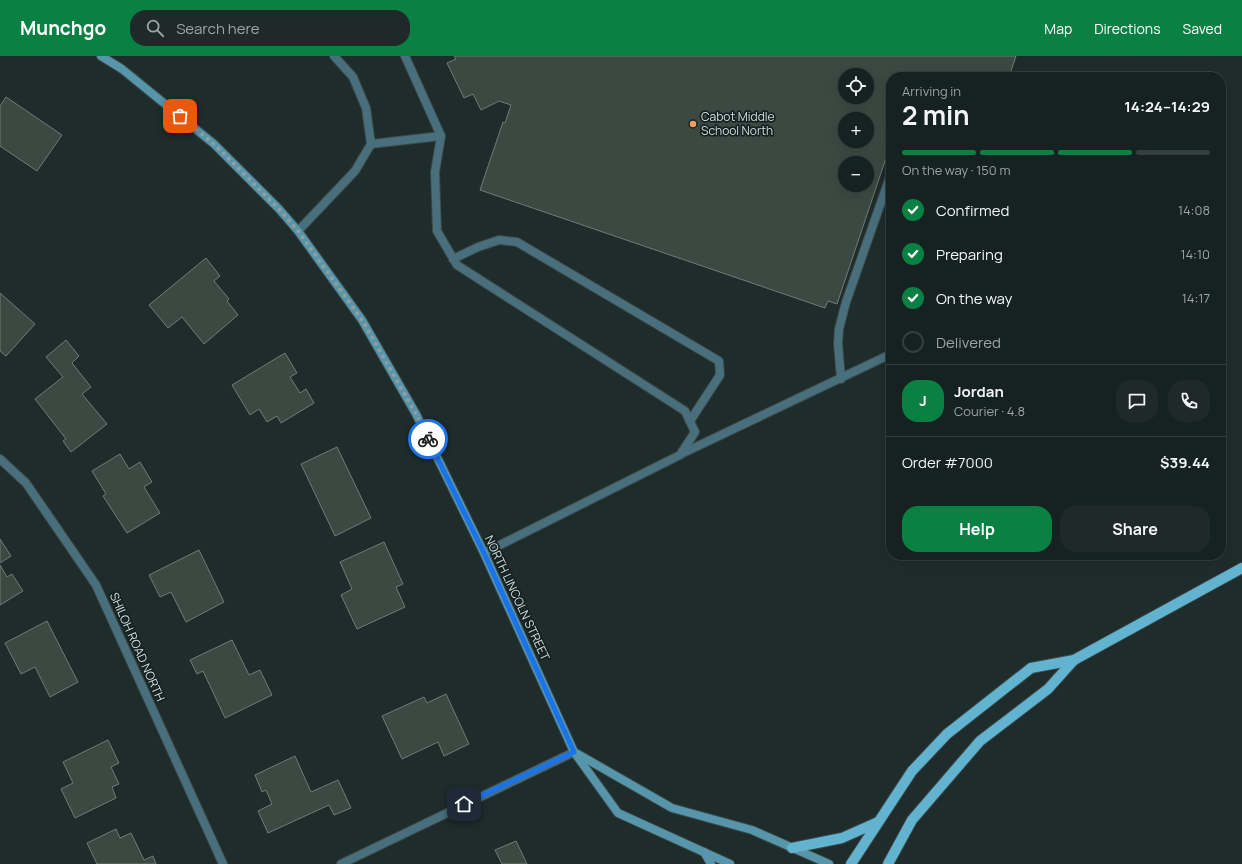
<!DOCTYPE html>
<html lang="en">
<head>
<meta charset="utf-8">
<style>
	body { margin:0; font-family:Manrope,sans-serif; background:#1f292a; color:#f1f3f6; height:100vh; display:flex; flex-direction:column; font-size:15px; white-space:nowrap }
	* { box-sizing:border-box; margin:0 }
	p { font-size:13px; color:#9ea3a5 }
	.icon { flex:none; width:22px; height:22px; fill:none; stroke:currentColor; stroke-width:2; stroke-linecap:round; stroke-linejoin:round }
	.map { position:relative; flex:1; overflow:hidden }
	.drawer { position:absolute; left:886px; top:16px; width:340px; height:488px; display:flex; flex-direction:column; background:#162121; border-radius:16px; box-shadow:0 4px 16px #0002,0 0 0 1px #353e3f }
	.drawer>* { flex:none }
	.fabs { position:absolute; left:838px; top:12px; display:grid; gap:8px }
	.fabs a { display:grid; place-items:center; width:36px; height:36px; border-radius:50%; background:#162121; box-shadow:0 4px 16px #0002,0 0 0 1px #353e3f; font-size:20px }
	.pin { position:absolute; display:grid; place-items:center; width:34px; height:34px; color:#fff; margin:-17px; border-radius:8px; box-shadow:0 2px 6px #0006 }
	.courier { position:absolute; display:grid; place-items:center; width:40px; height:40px; margin:-20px; border:3px solid #1a73e8; border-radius:50%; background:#fff; color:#222; box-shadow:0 1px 5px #0007 }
	.headline em { font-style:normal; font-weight:700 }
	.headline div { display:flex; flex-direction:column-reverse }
	.headline { display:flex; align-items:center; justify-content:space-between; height:68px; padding:0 16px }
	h1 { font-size:26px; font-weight:700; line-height:30px }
	.bar { display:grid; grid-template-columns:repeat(4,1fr); gap:6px 4px; align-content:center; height:48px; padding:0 16px }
	.bar i { height:5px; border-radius:3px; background:#353e3f }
	.bar .selected { background:#0b8043 }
	.bar p { grid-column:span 4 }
	.line { display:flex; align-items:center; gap:10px; padding:0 16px; border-top:1px solid #353e3f }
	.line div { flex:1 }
	.round { display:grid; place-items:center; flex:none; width:42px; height:42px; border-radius:16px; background:#1f292a }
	ol { padding:0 16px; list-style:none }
	li { display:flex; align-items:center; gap:12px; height:44px }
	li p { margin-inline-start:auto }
	li .icon { padding:4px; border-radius:50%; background:#0b8043; color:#fff; stroke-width:4 }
	li:last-child { color:#9ea3a5 }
	li i { width:22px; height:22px; border:2px solid #353e3f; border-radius:50% }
	.cta { display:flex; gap:8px; margin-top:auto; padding:8px 16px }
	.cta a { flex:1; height:46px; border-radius:16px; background:#0b8043; color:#fff; font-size:16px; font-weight:700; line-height:46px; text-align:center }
	.cta a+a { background:#1f292a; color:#f1f3f6 }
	header { display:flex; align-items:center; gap:24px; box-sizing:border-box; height:56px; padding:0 20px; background:#0b8043; color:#fff }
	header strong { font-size:19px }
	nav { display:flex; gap:22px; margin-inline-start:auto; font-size:14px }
	.search { width:280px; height:36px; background:#1f292a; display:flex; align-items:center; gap:10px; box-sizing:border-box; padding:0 14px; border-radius:16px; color:#9ea3a5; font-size:15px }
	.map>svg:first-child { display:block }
	.building { fill:#3c4943; stroke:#6e7d76; fill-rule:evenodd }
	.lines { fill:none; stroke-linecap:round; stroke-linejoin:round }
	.lane-casing { stroke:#3b4848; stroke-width:10 }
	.street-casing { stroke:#3b4848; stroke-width:10 }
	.secondary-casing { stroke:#3b4848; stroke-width:10 }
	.primary-casing { stroke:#3b4848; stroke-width:12 }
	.lane { stroke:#496e7c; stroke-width:8 }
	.street { stroke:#496e7c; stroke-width:8 }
	.secondary { stroke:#5795ab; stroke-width:8 }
	.primary { stroke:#62b3cf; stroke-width:10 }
	.done { stroke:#949e9e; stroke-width:4; stroke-dasharray:0 7.2 }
	.route { stroke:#1a73e8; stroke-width:5 }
	.poi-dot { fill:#fe9c57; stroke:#142222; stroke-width:1.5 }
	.labels { text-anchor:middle; stroke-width:3.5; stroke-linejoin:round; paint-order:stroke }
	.poi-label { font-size:12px; fill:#d3dcdc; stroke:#142222; text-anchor:start }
	.street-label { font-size:12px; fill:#d3dcdc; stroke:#142222 }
</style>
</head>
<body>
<header>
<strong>Munchgo</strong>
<div class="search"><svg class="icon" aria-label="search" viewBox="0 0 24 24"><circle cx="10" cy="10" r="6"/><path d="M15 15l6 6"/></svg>Search here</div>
<nav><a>Map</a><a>Directions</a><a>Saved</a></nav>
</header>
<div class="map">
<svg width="1242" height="808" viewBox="0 0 1242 808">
	<rect width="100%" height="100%" fill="#1e2c2c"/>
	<g class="building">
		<path d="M454 0H1016L1009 21H891V87L837 248 828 245 825 252 480 134 503 66 505 67 511 49 499 45 481 54 473 38 464 42 447 7 456 3ZM845 19H867V41H845ZM845 63H867V85H845ZM845 107H867V129H845Z"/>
		<polygon points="6,41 62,79 37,115 0,90 0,50"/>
		<polygon points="206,202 220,220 214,225 229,243 227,245 238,259 204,288 182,261 168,272 149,249"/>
		<polygon points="0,237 35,268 6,300 0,295"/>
		<polygon points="66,284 79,300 72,307 91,331 82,338 107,368 71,396 63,385 66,383 35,343 63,321 46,301"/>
		<polygon points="285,297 297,317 290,321 300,337 306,333 314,347 281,367 277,360 267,366 259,353 250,359 232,329"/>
		<polygon points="337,391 371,462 335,480 301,408"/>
		<polygon points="120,398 129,413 140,406 152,426 144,431 160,457 127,477 103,440 106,438 92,415"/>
		<polygon points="0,483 11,500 0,507"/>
		<polygon points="384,486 403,528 396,531 405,551 357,573 341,539 352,533 340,506"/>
		<polygon points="199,494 224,546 186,566 171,536 160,541 149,519"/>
		<polygon points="0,509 7,521 12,518 23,535 0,549"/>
		<polygon points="47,565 78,626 50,641 35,611 21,618 5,587"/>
		<polygon points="232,584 249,619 260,614 272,639 225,662 203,615 197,618 190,604"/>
		<polygon points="446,638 469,688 444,700 438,686 402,703 382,660 424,641 427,647"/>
		<polygon points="108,684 119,707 111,711 119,728 112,731 116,742 75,762 61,733 73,727 63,706"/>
		<polygon points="295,700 311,736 338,724 351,752 334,759 329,749 268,777 258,755 272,748 266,734 262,736 255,719"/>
		<polygon points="116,773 120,782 131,777 144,804 153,800 156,808 97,808 87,787"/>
		<polygon points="516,785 527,808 502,808 495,794"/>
	</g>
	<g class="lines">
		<g class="lane-casing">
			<g id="lane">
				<polyline points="405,0 441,80 435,116 437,175 457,209 685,355 695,376 680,399 484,497"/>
				<polyline points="371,88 441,80"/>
				<polyline points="298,175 355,115 371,88 366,52 353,21 334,0"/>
				<polyline points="453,203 478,191 499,184 517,186 719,305 720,319 690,365"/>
				<polyline points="841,323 838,288 839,273 846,246 891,118"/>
				<polyline points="681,398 891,298"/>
			</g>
		</g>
		<g class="street-casing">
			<g id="street">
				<polyline points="0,403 26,427 96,529 223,808"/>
				<polyline points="341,808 574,696"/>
			</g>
		</g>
		<g class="secondary-casing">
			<g id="secondary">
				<polyline points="101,0 122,13 214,88 279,153 298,175 362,264 416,358 484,497 574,696 618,757 730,808"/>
				<polyline points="576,697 672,752 752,774 829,808"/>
				<polyline points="704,796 711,808"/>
			</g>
		</g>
		<g class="primary-casing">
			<g id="primary">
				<polyline points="792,792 842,782 878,766"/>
				<polyline points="851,808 912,715 947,678 1031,612 1074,604 1242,512"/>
				<polyline points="888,808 912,764 980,685 1048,633 1074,604"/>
			</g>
		</g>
		<use href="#lane" class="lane"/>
		<use href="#street" class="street"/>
		<use href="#secondary" class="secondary"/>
		<use href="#primary" class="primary"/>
	</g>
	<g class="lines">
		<polyline class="done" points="180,60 214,88 279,153 298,175 362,264 416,358 428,383"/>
		<polyline class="route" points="428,383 484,497 574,696 464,748"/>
	</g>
	<circle class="poi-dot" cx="693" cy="68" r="4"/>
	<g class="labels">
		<g class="poi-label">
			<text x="701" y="65">Cabot Middle<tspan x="701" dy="14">School North</tspan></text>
		</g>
		<g class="street-label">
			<text transform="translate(517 542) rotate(65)" y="4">NORTH LINCOLN STREET</text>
			<text transform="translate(137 591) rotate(66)" y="4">SHILOH ROAD NORTH</text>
		</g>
	</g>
</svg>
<div class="fabs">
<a><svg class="icon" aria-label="locate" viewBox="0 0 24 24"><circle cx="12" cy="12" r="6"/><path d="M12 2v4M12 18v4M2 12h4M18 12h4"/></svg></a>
<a>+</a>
<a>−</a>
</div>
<div class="pin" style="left:180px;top:60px;background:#ea580c"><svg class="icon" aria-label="bag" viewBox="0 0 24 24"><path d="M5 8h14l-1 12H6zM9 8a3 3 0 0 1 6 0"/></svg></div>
<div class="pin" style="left:464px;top:748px;background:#1f2937"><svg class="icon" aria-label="home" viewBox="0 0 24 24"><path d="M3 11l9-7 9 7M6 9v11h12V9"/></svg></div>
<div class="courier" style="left:428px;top:383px"><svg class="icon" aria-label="bike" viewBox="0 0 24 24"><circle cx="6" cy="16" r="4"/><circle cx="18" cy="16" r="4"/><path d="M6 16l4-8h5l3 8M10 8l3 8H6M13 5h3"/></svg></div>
<section class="drawer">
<div class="headline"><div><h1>2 min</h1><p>Arriving in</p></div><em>14:24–14:29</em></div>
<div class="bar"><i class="selected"></i><i class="selected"></i><i class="selected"></i><i></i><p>On the way · 150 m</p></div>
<ol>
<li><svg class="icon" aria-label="check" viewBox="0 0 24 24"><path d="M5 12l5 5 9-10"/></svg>Confirmed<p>14:08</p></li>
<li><svg class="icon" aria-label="check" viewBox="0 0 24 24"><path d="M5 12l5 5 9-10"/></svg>Preparing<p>14:10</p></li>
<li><svg class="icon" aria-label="check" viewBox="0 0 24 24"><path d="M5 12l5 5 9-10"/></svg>On the way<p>14:17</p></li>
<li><i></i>Delivered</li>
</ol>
<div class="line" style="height:72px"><b class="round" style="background:#0b8043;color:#fff">J</b><div><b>Jordan</b><p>Courier · 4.8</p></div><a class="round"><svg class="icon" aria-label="chat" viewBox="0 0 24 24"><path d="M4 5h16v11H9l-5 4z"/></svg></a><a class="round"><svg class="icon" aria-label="phone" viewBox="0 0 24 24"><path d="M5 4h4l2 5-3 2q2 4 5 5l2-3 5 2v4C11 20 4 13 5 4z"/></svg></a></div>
<div class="line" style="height:52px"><div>Order #7000</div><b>$39.44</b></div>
<div class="cta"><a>Help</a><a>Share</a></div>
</section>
</div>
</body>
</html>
